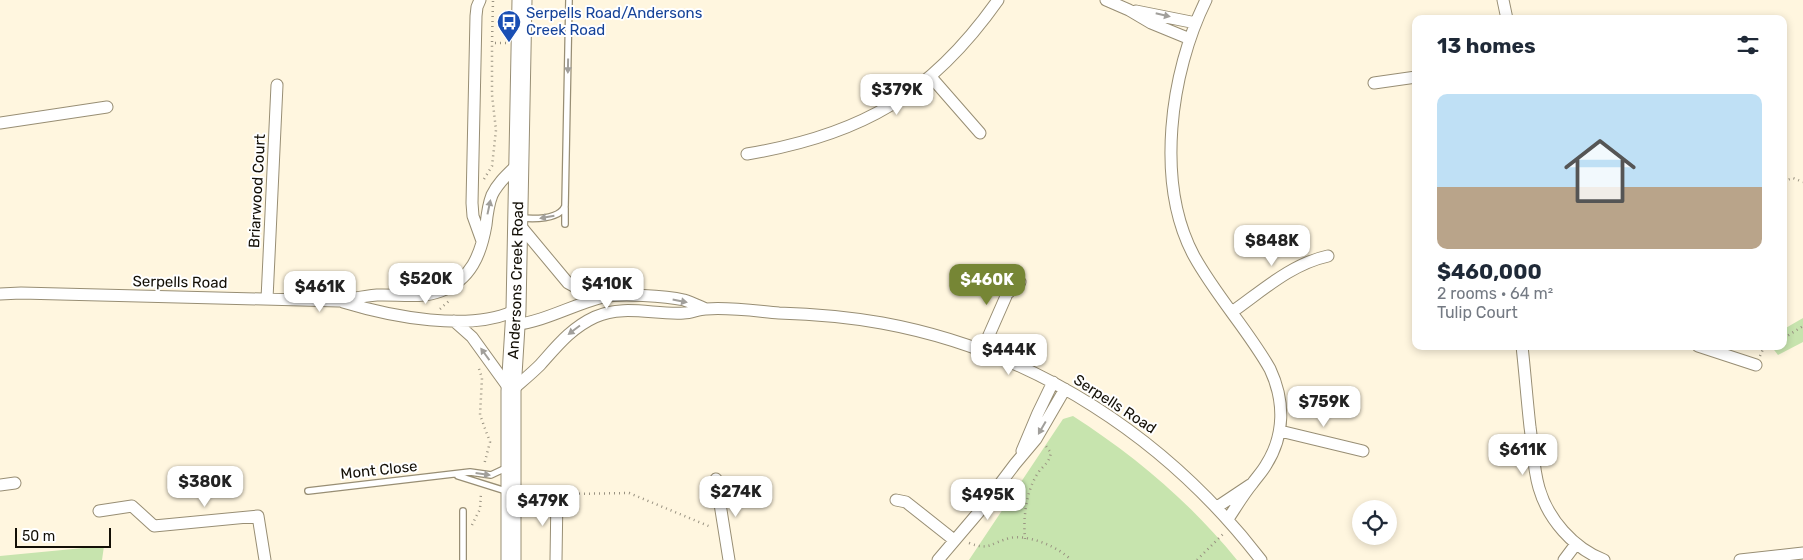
<!DOCTYPE html>
<meta charset="utf-8">
<style>
body{margin:0;font-family:Rubik,sans-serif;background:#f6f6f7;color:#1f2937;height:100vh;display:flex;flex-direction:column;font-size:19px;white-space:nowrap}
*{box-sizing:border-box;margin:0}
p{font-size:16px;color:#747a83}
.icon{flex:none;width:28px;height:28px;fill:none;stroke:currentColor;stroke-width:2;stroke-linecap:round;stroke-linejoin:round}
.map{position:relative;flex:1;overflow:hidden}
.sheet{position:absolute;left:1412px;top:15px;width:375px;height:335px;display:flex;flex-direction:column;background:#fff;border-radius:10px;box-shadow:0 2px 8px #0003}
.sheet>*{flex:none}
.tools{position:absolute;left:1352px;top:500px;display:grid;gap:10px}
.tools a{display:grid;place-items:center;width:45px;height:45px;border-radius:50%;background:#fff;box-shadow:0 2px 8px #0003;font-size:25px}
.scale{position:absolute;left:15px;bottom:12px;width:96px;box-sizing:border-box;padding-left:5px;border:2px solid #130f06;border-top:0;font-size:14px;line-height:18px;white-space:nowrap;color:#130f06;-webkit-text-stroke:4px #fff;paint-order:stroke}
.price{position:absolute;translate:-50% -42px;padding:0 11px;border-radius:10px;background:#fff;color:#222;font-size:16px;line-height:32px;filter:drop-shadow(0 1px 2px #0008)}
.price::after{content:'';position:absolute;left:50%;top:30px;width:15px;height:11px;margin-left:-8px;background:inherit;clip-path:polygon(0 0,100% 0,50% 100%)}
.price.active{background:#768635;color:#fff}
ul{padding:0;list-style:none}
li{display:grid;align-content:center;gap:10px;height:265px;padding:0 25px}
li+li{border-top:1px solid #e0e1e3}
li span{display:grid;place-items:center;height:155px;border-radius:10px;color:#555}
li>.icon{margin-inline-start:auto}
span .icon{width:90px;height:90px;fill:#fffc;stroke-width:1}
li b{font-size:21px}
h2{display:flex;justify-content:space-between;align-items:center;height:60px;padding:0 25px;font-size:21px}
.map>svg:first-child{display:block}
</style>
<div class="map">
<svg width="1803" height="560" viewBox="0 0 1803 560">
<rect width="100%" height="100%" fill="#fff6df"/>
<path fill="#c7e4ae" d="M1803,318V342L1778,355L1771,346H1784V329Z
M1073,416C1135,456 1190,502 1237,560H969L1063,419Z
M104,546L102,560H0V556Z"/>
<g fill="none" stroke-linecap="round" stroke-linejoin="round">
<g stroke="#988e74" stroke-width="8">
<path id="lane" d="M521,218C534,219 559,220 565,206L569,0
M565,224V208
M458,476L509,492
M308,491L470,472L491,475L508,467
M463,511V560"/>
</g>
<g stroke="#988e74" stroke-width="13">
<path id="street" d="M480,0L477,7L476,16L472,203L473,216L482,241
M1106,0L1129,10L1151,23L1190,39
M1206,0C1170,73 1155,183 1194,256C1216,296 1248,330 1270,369C1285,401 1285,435 1266,465C1262,472 1257,477 1252,484C1243,495 1236,507 1228,519
M1503,0L1507,19
M1136,11L1196,23
M931,77L980,133
M1374,83L1416,77
M0,123L107,107
M747,154C861,135 931,95 998,0
M518,223L568,283L581,290L607,294
M0,294L21,293L339,301C351,299 364,296 377,295C398,294 420,299 441,291C471,280 481,254 486,225C487,215 488,205 492,195C498,182 509,173 519,163
M267,299L277,85
M343,302C389,316 471,333 516,310
M1232,312C1262,291 1291,264 1328,256
M454,321L472,337L511,391C521,382 531,374 540,365C557,346 571,328 595,317C624,304 654,315 684,313C692,313 698,309 706,309C729,307 756,311 779,313C813,314 848,317 882,323C1035,351 1167,438 1261,560
M514,325C546,321 572,305 603,297C620,293 666,296 684,300C691,302 699,306 706,309
M1522,346C1525,373 1527,400 1530,427C1533,447 1533,468 1539,488C1548,519 1573,548 1604,560
M1698,346L1756,365
M982,351L1007,294L1020,282
M1280,431L1363,451
M1022,451L1038,413L1053,382
M716,479L729,560
M0,485L15,483
M896,500L906,502L954,540
M1217,507L1250,485
M99,511L132,506L154,526L258,516L265,560
M556,560L557,495
M938,560L978,513L1015,464L1036,439L1065,389
M1564,560L1576,544
M1740,560L1803,553"/>
</g>
<g stroke="#988e74" stroke-width="21">
<g id="primary">
<path id="s1" d="M511,560V391L516,310L522,0"/>
</g>
</g>
<path stroke="#999281" stroke-width="2.5" stroke-dasharray="1 4" stroke-linecap="butt" d="M493,1L492,43H507
M484,179L492,166L496,130L492,95V43
M1784,181L1793,178L1803,182
M440,309L450,300
M1784,338L1803,326
M1760,356L1763,349L1769,346
M479,369L482,378L480,415L490,442L484,465
M569,494L629,493L711,527
M472,525L480,509L481,493
M1025,539C1023,518 1026,491 1038,473C1044,464 1048,465 1051,453L1046,446
M969,543C990,551 990,543 1010,538C1028,534 1059,547 1071,560
M1197,560L1224,533"/>
<use href="#lane" stroke="#fff" stroke-width="5.5"/>
<use href="#street" stroke="#fff" stroke-width="11"/>
<use href="#primary" stroke="#fff" stroke-width="19"/>
</g>
<defs><path id="oneway-solid" d="M-6-.8H1V-3.2L6.5 0L1 3.2V.8H-6Z" transform="scale(1.25)"/></defs>
<g fill="#a19f9b">
<use href="#oneway-solid" transform="translate(1163 15) rotate(13)"/>
<use href="#oneway-solid" transform="translate(568 66) rotate(91)"/>
<use href="#oneway-solid" transform="translate(489 207) rotate(-78)"/>
<use href="#oneway-solid" transform="translate(547 217) rotate(170)"/>
<use href="#oneway-solid" transform="translate(680 301) rotate(11)"/>
<use href="#oneway-solid" transform="translate(574 330) rotate(143)"/>
<use href="#oneway-solid" transform="translate(485 354) rotate(-126)"/>
<use href="#oneway-solid" transform="translate(1042 428) rotate(120)"/>
<use href="#oneway-solid" transform="translate(483 474) rotate(8)"/>
</g>
<defs>
<g id="bus-pin" transform="scale(1.25)"><path d="M0 17L-7.5 6A9.5 9.5 0 1 1 7.5 6Z" fill="#1a4fb4" stroke="#fff"/><path d="M-5-6H5V4H4V6H2V4H-2V6H-4V4H-5ZM-3.5-4V0h7V-4ZM-3.5 1.2v1.5H-2V1.2ZM2 1.2v1.5H3.5V1.2Z" fill="#fff"/></g>
</defs>
<g fill-rule="evenodd">
<use href="#bus-pin" x="509" y="22"/>
</g>
<g text-anchor="middle" stroke-width="4" stroke-linejoin="round" paint-order="stroke">
<g font-size="15" fill="#164399" stroke="#fff" text-anchor="start">
<text x="526" y="18">Serpells Road/Andersons<tspan x="526" dy="17">Creek Road</tspan></text>
</g>
<g font-size="15" fill="#130f06" stroke="#fff">
<text transform="translate(257 191) rotate(-87)" y="5">Briarwood Court</text>
<text dy="5" stroke="none"><textPath href="#s1" startOffset="280">Andersons Creek Road</textPath></text>
<text transform="translate(180 282) rotate(1)" y="5">Serpells Road</text>
<text transform="translate(1115 404) rotate(33)" y="5">Serpells Road</text>
<text transform="translate(379 470) rotate(-6)" y="5">Mont Close</text>
</g>
</g>
</svg>
<div class="tools">
<a><svg class="icon" aria-label="locate" viewBox="0 0 24 24"><circle cx="12" cy="12" r="6"/><path d="M12 2v4M12 18v4M2 12h4M18 12h4"/></svg></a>
</div>
<div class="scale">50 m</div>
<b class="price" style="left:897px;top:116px">$379K</b>
<b class="price" style="left:1272px;top:267px">$848K</b>
<b class="price" style="left:426px;top:305px">$520K</b>
<b class="price active" style="left:987px;top:306px">$460K</b>
<b class="price" style="left:607px;top:310px">$410K</b>
<b class="price" style="left:320px;top:313px">$461K</b>
<b class="price" style="left:1009px;top:376px">$444K</b>
<b class="price" style="left:1324px;top:428px">$759K</b>
<b class="price" style="left:1523px;top:476px">$611K</b>
<b class="price" style="left:205px;top:508px">$380K</b>
<b class="price" style="left:736px;top:518px">$274K</b>
<b class="price" style="left:988px;top:521px">$495K</b>
<b class="price" style="left:543px;top:527px">$479K</b>
<section class="sheet">
<h2>13 homes<svg class="icon" aria-label="filters" viewBox="0 0 24 24"><path d="M4 7h16M4 17h16"/><circle cx="9" cy="7" r="2"/><circle cx="15" cy="17" r="2"/></svg></h2>
<ul>
<li><span style="background:linear-gradient(#bfe0f5 60%,#b9a48a 0)"><svg class="icon" aria-label="home" viewBox="0 0 24 24"><path d="M3 11l9-7 9 7M6 9v11h12V9"/></svg></span><div><b>$460,000</b><p>2 rooms · 64 m²</p><p>Tulip Court</p></div></li>
</ul>
</section>
</div>
